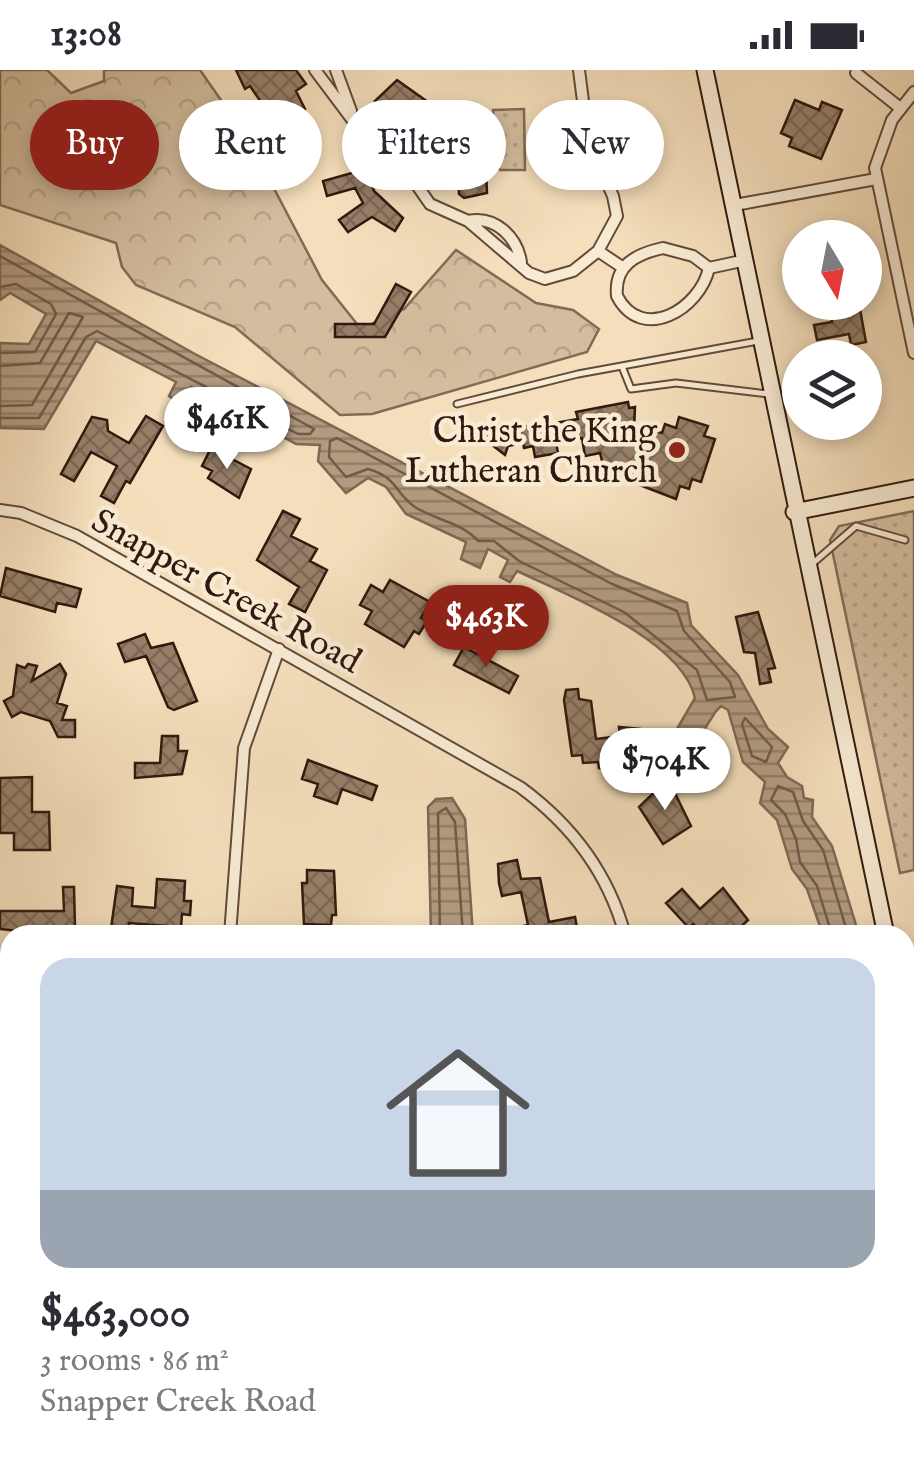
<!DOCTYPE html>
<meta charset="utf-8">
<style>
body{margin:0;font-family:"IM FELL English",serif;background:#f2f2f3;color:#2b2b33;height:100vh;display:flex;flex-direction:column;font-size:38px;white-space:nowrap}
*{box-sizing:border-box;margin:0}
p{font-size:32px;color:#7c7c81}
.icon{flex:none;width:55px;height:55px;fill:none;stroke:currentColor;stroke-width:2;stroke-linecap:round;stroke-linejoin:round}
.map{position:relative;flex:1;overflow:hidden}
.drawer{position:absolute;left:0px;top:855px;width:915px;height:550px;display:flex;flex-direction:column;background:#fff;border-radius:30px 30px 0 0;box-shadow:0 5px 15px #0003}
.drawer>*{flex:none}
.guide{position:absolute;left:30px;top:30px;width:855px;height:90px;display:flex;gap:20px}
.needle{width:65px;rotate:170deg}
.tools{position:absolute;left:782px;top:150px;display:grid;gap:20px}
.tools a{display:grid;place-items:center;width:100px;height:100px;border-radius:50%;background:#fff;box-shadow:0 5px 15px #0003;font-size:50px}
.price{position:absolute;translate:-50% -85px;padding:0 22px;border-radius:35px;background:#fff;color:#222;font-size:32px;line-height:65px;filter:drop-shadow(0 2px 5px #0008)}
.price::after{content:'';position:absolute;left:50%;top:60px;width:30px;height:22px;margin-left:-15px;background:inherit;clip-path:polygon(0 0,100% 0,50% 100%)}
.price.selected{background:#8f2418;color:#fff}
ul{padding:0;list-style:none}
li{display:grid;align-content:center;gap:20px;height:530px;padding:0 40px}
li span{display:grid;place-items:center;height:310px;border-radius:30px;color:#555}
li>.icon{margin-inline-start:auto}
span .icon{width:180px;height:180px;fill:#fffc;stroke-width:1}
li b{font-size:42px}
.pill{padding:0 35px;border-radius:45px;background:#fff;box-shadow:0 5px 15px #0003;font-size:35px;line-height:90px}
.pill.selected{background:#8f2418;color:#fff}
.status{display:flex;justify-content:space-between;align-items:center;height:70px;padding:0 50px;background:#fff;direction:ltr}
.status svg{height:28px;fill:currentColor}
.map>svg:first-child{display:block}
</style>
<div class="status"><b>13:08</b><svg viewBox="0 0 49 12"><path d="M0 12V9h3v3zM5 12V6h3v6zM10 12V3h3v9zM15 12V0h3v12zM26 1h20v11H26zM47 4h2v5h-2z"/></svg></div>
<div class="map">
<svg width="914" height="1405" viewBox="0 0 914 1405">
<defs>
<pattern id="forest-crowns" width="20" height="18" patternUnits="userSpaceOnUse" patternTransform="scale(2.5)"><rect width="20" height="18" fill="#d3bd9e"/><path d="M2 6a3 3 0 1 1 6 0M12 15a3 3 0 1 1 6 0" fill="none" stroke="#b6a287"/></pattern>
<pattern id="park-dots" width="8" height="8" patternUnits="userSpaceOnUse" patternTransform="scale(2.5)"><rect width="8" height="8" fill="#d3bd9e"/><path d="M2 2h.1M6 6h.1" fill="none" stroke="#b6a287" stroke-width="1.8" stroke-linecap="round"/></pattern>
<pattern id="water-rules" width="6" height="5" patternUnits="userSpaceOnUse" patternTransform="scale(2.5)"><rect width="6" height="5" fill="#b29b80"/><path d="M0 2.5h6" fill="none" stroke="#917e67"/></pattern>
<pattern id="building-cross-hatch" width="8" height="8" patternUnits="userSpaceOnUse" patternTransform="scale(2.5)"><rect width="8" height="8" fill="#967f68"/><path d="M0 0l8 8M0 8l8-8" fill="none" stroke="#7b6754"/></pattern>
</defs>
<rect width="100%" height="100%" fill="#f4debb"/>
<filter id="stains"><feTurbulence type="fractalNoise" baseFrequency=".002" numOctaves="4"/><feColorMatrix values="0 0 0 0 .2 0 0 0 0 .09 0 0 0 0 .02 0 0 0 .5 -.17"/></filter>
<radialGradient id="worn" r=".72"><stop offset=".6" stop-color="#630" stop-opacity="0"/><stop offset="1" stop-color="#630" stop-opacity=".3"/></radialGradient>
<path fill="url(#forest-crowns)" stroke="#826b56" stroke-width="2.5" d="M0,0H47L71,23L104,11V0H200L248,69L322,210L361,259L404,239L456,180L536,233L573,240L599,259L587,282L372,344L340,345L235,257L136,215L122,197L116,173L0,135Z"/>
<path fill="url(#park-dots)" stroke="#826b56" stroke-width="2.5" d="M524,39L525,100H500L494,93L493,40Z
M914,441V800L900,803L830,470L839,456Z"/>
<path fill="url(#water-rules)" stroke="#7e6752" stroke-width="2.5" d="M0,175L195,284L617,505L687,533L691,555L738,605L768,659L788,677L778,693L787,707L802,716L804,728L813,730L812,747L832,776L859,865H823L807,819L792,799L777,750L760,733L765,712L743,692L728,640L721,636L716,641L692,679L674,664L695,628C682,570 568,525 517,501L510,512L500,507L508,490L488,479L480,498L461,489L466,472L406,444L386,417L368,408L346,423L318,391L320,375L296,374L191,317L180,333L169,326L176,312L96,271L44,359L0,358V273L29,274L46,244L10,223L0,230Z
M452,728L465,749L473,865H431L428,737L436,729Z
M905,1073L914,1117V1295L905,1253Z
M445,1395H742L739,1405H444Z"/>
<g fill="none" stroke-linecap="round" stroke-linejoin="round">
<path stroke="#725a47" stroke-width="2.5" d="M0,186L314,359L310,364H298L97,261L86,267L39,348H0
M0,217L16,214L51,234L56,244L35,282L0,283
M0,296L40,293L69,243L83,247L32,335L0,336
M337,368L612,514L677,541L684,561L730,612L735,627L707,630L697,600L624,542L519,491L494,471H478C463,453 435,450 415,437C395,423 397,407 368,399L346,407L329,387L330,371Z
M745,648L772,677L766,692L752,686L742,654Z
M440,865L438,743L446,738L455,752L463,865
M832,865L817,816L800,792L796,769L785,744L771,730L778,716L793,722L803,751L823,780L848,865"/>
</g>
<path fill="url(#building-cross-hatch)" stroke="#31190e" stroke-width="2.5" d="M236,0H296L306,14L296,21L305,39L278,57L250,16L245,19Z
M397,10L432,35L429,38L436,46L430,51L437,58L422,73L407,60L395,71L373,48L383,38L375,31Z
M795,30L819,40L822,32L842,40L821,89L789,76L792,68L781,63Z
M486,97L487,123L464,128L459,124L458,98Z
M366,99L374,121L403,148L395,161L372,147L348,162L339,150L363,133L355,118L327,126L323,111Z
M396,214L411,222L385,267H335V254H374Z
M828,232L859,234L866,272L851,275L849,264L817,270L814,255L832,252Z
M628,332L629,338L635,337L634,360L653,367L655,361L662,363L665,354L676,358L679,347L708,356L704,366L715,369L701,412L692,409L689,419L680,416L676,429L637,414L639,408L606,406L600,383L585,386L582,368L556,372L558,383L535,387L533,376L524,378L523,373L508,376L505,385L483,368L489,352L532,357L578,349L576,342Z
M146,346L163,356L130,413L126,411L114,433L101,426L117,396L91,382L74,411L61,404L92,347L107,350L108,361L129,373Z
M211,378L251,399L239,428L208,408L212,401L202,396Z
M283,441L300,449L291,466L317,479L310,491L327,500L305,542L289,534L299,517L257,490Z
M6,498L81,519L76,537L57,533L55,542L0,526Z
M390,510L430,532L421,548L427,551L419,564L414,561L404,577L365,554L372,541L360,535L371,515L383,522Z
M758,542L775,598L768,599L771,612L760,614L755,583L744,582L736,547Z
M145,564L151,578L173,573L197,631L174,640L168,637L146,586L125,592L118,574Z
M464,577L518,606L509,623L454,595Z
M28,594L37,596L32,611L60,594L66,604L57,633L67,636L62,650H75V667H58L50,651L21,642L12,647L4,631L13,626L17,595L25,598Z
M578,619L579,629L591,631L596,669L620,666L619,657L640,659L642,673L622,684L615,696L599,698L598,692L583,693L582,685L572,686L564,630L566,620Z
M162,666H178V681H187L182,704L135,708V693H160Z
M308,690L377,716L372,730L342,719L337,734L314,726L318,714L302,709Z
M32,707V742H49L50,780H14V763H0V708Z
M668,709L691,756L663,774L639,737Z
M517,790L521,809L540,808L549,852L575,847L578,863L501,865L500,861L528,855L521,822L502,826L499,813L498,794Z
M307,800L334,801L336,845H332L331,855L304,854L302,813H307Z
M157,809L185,811L184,831H191L190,845L182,844L181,857L129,853L128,865H110L117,816L133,818L132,836L155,838Z
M63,817H74L75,857H57V865L0,859V841H64Z
M723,818L748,850L732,865H703L693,854L689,858L666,833L682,819L700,839Z"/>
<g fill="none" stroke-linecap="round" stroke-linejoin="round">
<g stroke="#624a39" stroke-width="9">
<path id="service" d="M623,299L631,319L676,313L769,324
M457,334L578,304L758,271
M812,494L856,456L905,470
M905,890L914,888"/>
</g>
<g stroke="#624a39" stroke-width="14">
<path id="minor" d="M315,0L366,68L405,98L430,134L468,151L529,203L545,209L573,201L598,181L617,146L613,126L588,70L579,0
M336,0L351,41
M856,3L899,37
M914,22L892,50L875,98L914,283
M735,135L876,109
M468,151C495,145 517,167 521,192
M663,178L693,186L709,198C700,239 642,274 617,226C614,195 636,184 663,178Z
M598,181L622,197
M709,198L746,190
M0,440L21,443L77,466L520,717C572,755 608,802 625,865
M230,865L244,678L279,579
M245,1395V1405
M889,1395L891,1405"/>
</g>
<g stroke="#31190e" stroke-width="19">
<path id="secondary" d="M705,0L886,865
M794,442L914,418
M905,956L914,1000"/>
</g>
<use href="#service" stroke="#f8ead3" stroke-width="5"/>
<use href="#minor" stroke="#f8ead3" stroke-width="10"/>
<use href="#secondary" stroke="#f8ead3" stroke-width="15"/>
</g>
<circle fill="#8f2418" stroke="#f8ead3" stroke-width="4" cx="677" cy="380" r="10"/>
<g text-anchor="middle" stroke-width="9" stroke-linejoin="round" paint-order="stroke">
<g font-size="35" fill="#31190e" stroke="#f8ead3" text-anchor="end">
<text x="657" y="372">Christ the King<tspan x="657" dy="40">Lutheran Church</tspan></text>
</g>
<g font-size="35" fill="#31190e" stroke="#f8ead3">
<text transform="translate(227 520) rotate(29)" y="12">Snapper Creek Road</text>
</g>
</g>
<rect width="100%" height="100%" filter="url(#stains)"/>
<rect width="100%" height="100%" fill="url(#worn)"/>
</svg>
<div class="tools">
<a><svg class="needle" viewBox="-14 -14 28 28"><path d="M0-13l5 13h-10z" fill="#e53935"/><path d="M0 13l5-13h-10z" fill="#7c7c81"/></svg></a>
<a><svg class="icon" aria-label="layers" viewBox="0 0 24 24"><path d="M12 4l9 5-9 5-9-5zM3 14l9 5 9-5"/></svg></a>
</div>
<b class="price" style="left:227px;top:402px">$461K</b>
<b class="price selected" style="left:486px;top:600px">$463K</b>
<b class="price" style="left:665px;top:743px">$704K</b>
<div class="guide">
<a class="pill selected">Buy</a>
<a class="pill">Rent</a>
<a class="pill">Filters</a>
<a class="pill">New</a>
</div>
<section class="drawer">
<ul>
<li><span style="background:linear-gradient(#c9d6e8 75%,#9aa5b1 0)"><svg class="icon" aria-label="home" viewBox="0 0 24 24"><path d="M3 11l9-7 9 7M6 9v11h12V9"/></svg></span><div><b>$463,000</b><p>3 rooms · 86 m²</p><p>Snapper Creek Road</p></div></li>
</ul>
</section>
</div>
